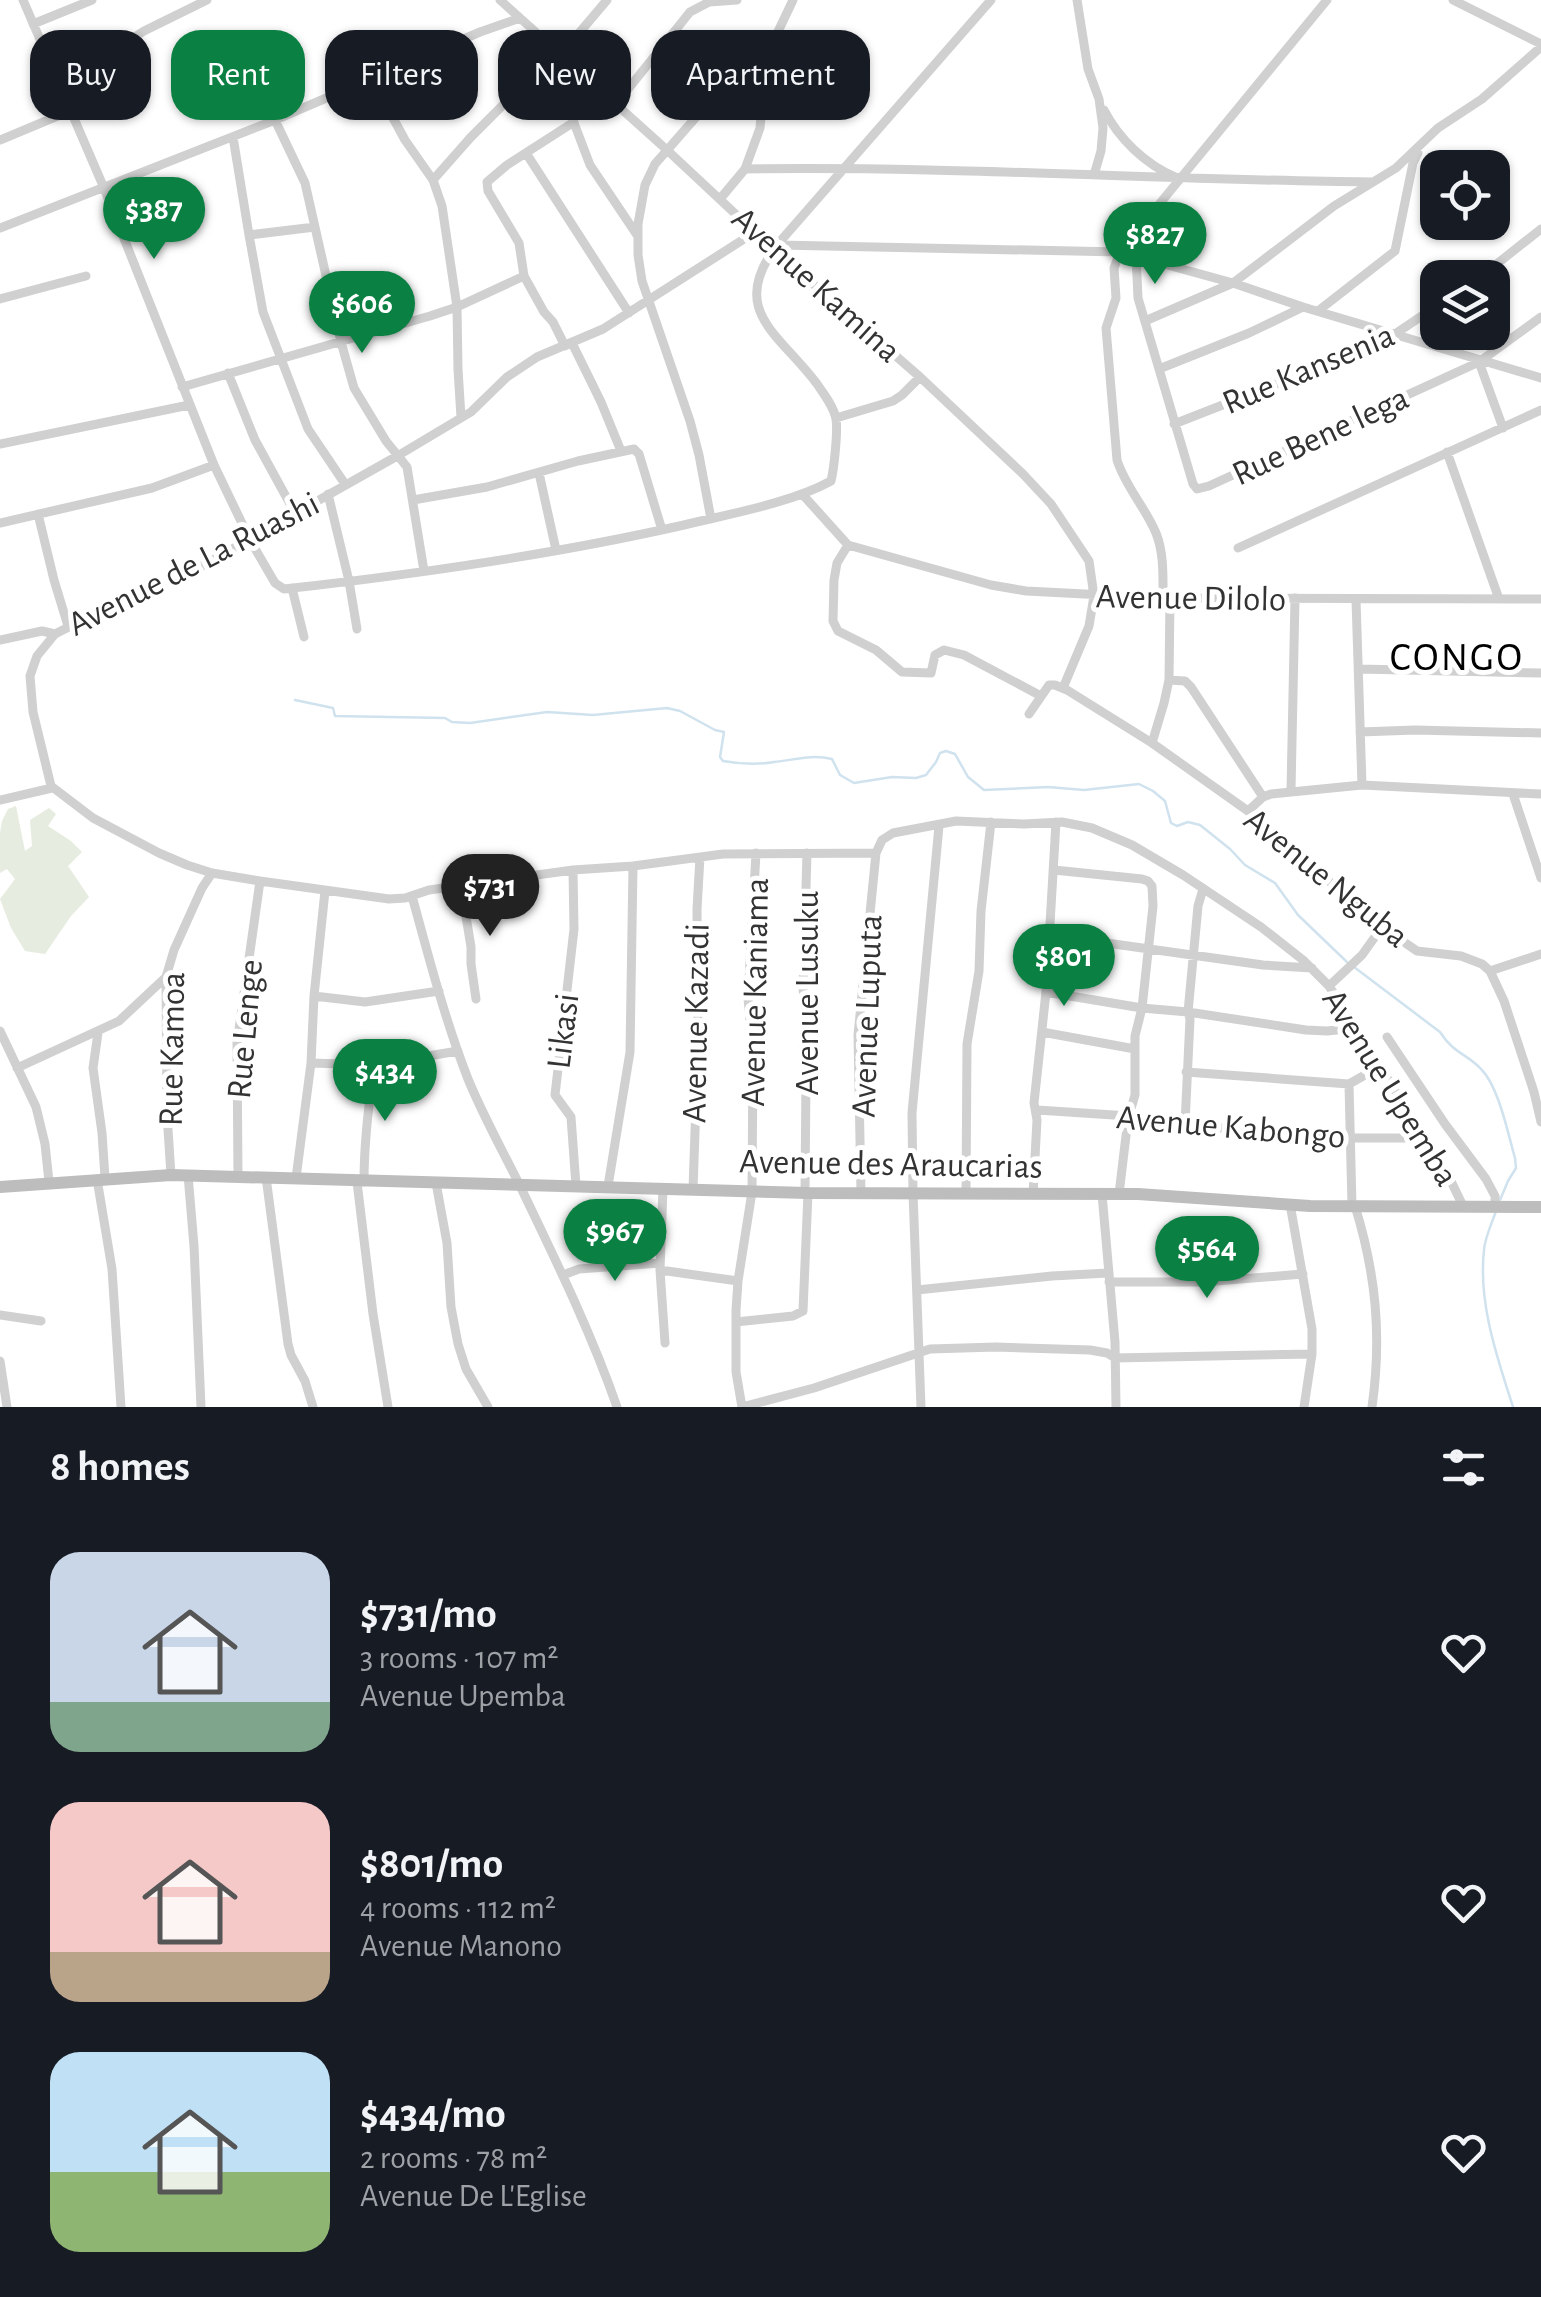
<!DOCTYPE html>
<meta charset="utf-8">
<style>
body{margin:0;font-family:"Alegreya Sans",sans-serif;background:#20242c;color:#f1f3f6;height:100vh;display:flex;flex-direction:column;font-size:38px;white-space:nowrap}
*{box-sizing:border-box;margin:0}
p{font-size:32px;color:#9ea1a6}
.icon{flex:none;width:55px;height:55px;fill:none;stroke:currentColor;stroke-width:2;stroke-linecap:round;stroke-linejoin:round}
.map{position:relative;height:1407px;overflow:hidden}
.panel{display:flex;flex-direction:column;background:#171b24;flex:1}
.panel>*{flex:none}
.top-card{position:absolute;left:30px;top:30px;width:1000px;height:90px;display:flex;gap:20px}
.controls{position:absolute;left:1420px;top:150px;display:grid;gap:20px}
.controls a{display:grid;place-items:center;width:90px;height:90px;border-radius:20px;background:#171b24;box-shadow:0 2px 8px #0004;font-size:50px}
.price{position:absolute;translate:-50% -85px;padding:0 22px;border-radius:35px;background:#0b8043;color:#fff;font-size:32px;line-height:65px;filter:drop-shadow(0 2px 5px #0008)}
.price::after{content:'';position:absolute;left:50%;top:60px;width:30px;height:22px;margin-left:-15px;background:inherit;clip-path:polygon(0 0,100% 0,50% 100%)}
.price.current{background:#222;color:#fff}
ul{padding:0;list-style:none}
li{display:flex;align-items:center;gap:30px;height:250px;padding:0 50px}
li span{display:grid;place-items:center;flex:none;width:280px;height:200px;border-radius:30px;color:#555}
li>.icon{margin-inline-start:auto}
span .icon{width:120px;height:120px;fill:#fffc;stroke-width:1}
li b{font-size:42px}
h2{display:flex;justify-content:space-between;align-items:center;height:120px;padding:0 50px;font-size:42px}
.pill{padding:0 35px;border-radius:30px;background:#171b24;box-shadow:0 2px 8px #0004;font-size:35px;line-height:90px}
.pill.current{background:#0b8043;color:#fff}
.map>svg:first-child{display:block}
</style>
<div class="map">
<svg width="1541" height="1407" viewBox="0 0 1541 1407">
<rect width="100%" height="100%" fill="#fff"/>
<path fill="#e6ecdf" d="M16,806L25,851L32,846L30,820L49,808L56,814L48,826L71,841L82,852L68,866L89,897L71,916L45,954L25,951L11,928L0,899L15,879L7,869L0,873V833L2,821L8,809Z"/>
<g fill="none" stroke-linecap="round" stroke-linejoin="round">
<path stroke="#cfe2ee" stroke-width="2.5" d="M295,700L333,708L335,716L445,718L452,722L470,723L547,712L593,715L667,708L680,711L715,730L724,732L720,757L723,761C740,764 757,765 774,762C795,760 811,754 832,759L840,775L854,783L892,777L916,778L926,775L936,762L940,753L946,751L955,754L968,777L984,790L1048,787L1084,790L1139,784L1153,791L1165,801L1171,823L1177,826L1188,822L1200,825L1230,849L1245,865L1275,883L1298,915L1347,962
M1354,967L1440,1032C1454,1054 1466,1053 1481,1069C1499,1087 1508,1134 1515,1158L1516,1168L1508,1181L1500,1200
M1496,1211C1492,1223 1485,1237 1484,1250C1478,1303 1497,1357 1513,1407"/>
<path stroke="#d0d0d0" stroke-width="9" d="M23,0L104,188L214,465L250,540L275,583L284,589C418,574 552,555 684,525C729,514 791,503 831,481C834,469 838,431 836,419C834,407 824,394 817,384C780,334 727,311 777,245L991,0
M500,0L667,150L774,250L920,377L1023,474L1051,504L1089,561L1094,596L1089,626L1063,688
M1077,0L1088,69L1099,99L1103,128L1101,151L1094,175
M1453,0L1541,44
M33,24L92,0
M552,65L590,165L637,235
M378,75L393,118L405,140L433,180L442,206L457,307L458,369L461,417
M59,85L144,31L207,0
M616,104L690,12L709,2L737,0
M1104,110C1119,139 1145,164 1175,177
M275,120L305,183L341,342L354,388L386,441L407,467L424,571
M233,137L249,235L315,227
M0,140L72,110
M526,153L629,313
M745,169L760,128L766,62L774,40L793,0
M433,180L471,137L505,103L552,65L607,0
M720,199L745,169C954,166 1162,180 1371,182
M0,228L275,120L480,32L520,18
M755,232L603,329L537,357L507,377L471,412L399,455L202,566L114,604L55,634L37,656L30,676L33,712L51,786L93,818L159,853L187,865L212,873L260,881L389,899L405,898L429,890L573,870L633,866L723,854L876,853
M249,235L263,312L308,429L345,484
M778,245L1120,252L1233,283L1303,307L1541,378
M1136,256L1138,298L1193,484L1197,489L1209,486L1479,362L1541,317
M1479,278L1541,229
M0,299L86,276
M1318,311L1395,251L1413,163L1418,153
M1145,321L1233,283L1334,206L1396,168L1438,128L1482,99L1541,47
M572,343L601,402L621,451
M565,346L553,322L544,312L524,276L519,243L488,191L487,182L507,165L574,122
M1479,362L1503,428
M1159,369L1249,333L1303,307
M228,373L255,440L295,513
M182,387L430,316L457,307L524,276
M836,418L893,401L902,395L920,377
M1174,424L1355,353L1395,334L1438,305
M0,444L189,405
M1447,452L1499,599
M539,473L556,550
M328,494L349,581L357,629
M803,495L848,545
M413,500L487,487L578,461L634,449L639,454L662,530
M38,514L54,580L68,626
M711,519L699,455L690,421L642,281L638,255V224L645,185L655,164L718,92L739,76L752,60L774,40
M0,523L152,488L214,465
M848,545L991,585L1026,591L1163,598L1541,599
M848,545L837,563L834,580L833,621L838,631L876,650L902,672L931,673L935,655L944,650L964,655L1041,696
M1238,548L1541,410
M292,588L304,637
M1163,598C1163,576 1164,553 1156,533C1145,507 1125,486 1117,460L1106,328L1116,298L1114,268L1120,252L1327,0
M1356,600L1362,785
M0,640L42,631L55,634
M1359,669L1541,673
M1169,680L1185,681L1191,687L1263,797
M1029,714L1049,685H1055L1067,690L1152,743L1248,811L1382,927L1417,951L1461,956L1482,964L1490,971L1504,1001L1534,1092L1541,1122
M1360,732L1415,730L1541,733
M1152,743L1164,703L1169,680L1170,598
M1291,790L1295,598
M1513,794L1541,878
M0,800L52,788
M1248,811L1263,797L1271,794L1362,785L1541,794
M756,853L748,998L753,1054L752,1192L738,1281L736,1310V1372L742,1407L814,1388L930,1349L996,1347L1090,1350L1107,1353L1115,1358L1312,1354
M573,870L574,929L555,1095L571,1117L576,1186
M1054,870L1142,879L1148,881L1152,886L1153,906L1142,1008L1135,1036V1095L1128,1119L1119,1194
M461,886L471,947V964L476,999
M412,896C429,958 445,1020 468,1079C484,1118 504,1153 522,1190C556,1261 591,1332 617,1407
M1050,935L1263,965L1312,968
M1490,971L1541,954
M1329,986L1362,955L1382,927
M1046,992L1142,1008L1188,1012L1306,1030L1327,1031L1356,1028
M314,996L365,1002L439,991
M0,1031L36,1107L45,1144L49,1182
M1042,1032L1135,1049
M98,1033L93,1068L102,1133L105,1178
M1387,1037L1445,1124L1486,1179L1495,1196V1206
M311,1063L374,1065L458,1051
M17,1068L119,1021L166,977
M1186,1072L1349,1084L1379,1067
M1349,1084L1352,1206
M1037,1110L1129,1116L1244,1131L1351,1138H1407L1424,1135
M1185,1124L1190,1019L1188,1012L1198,906L1203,889
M171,1175L167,1114L166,977L174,950L202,888L212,873
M188,1175L194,1246L201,1407
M238,1177L237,1043L260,881
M266,1177L288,1344L291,1355L305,1381L313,1407
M296,1178L311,1063L314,996L325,891
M97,1179L112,1269L121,1407
M357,1182L373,1314L388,1407
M364,1182C364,1142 369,1104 374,1065
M436,1183L447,1243L451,1307L458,1344L466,1369L488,1407
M608,1186L630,1052L633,866
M663,1188L660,1270L665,1343
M693,1189L698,1046L697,909L700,857
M805,1193L806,1075L803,1044L806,1016L803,989L807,853
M861,1194L858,1035L876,853L882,840L893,833L956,821L1024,824L1062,822L1092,828L1132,845L1183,875L1261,927L1303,960L1329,986L1447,1173L1463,1206
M966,1194L967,1044L979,971L981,911L991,822
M1102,1194L1115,1342L1116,1407
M1033,1195L1037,1120L1034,1103L1046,992L1056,822
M1290,1204L1312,1329V1354L1304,1407
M1355,1206C1376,1274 1382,1336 1372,1407
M660,1270L738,1281
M563,1275L579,1269L660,1263
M1109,1282H1203L1303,1274
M917,1290L1052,1276L1108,1273
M0,1315L41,1321
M736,1322L793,1316L803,1311L808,1193
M0,1361L7,1407
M921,1407L913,1193L912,1113L939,826"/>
<path stroke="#bdbdbd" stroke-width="12" d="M0,1187L171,1175L808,1193L1138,1194L1310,1206L1541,1207"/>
</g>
<g text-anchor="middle" stroke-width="10" stroke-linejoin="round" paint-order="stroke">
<g font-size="35" fill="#333" stroke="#fff">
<text transform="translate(817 284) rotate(42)" y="12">Avenue Kamina</text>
<text transform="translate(1308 368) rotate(-23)" y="12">Rue Kansenia</text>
<text transform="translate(1320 435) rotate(-25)" y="12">Rue Bene lega</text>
<text transform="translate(193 563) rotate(-27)" y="12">Avenue de La Ruashi</text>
<text transform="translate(1191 597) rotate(1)" y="12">Avenue Dilolo</text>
<text transform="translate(1327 877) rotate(39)" y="12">Avenue Nguba</text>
<text transform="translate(754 992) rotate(-89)" y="12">Avenue Kaniama</text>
<text transform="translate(806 993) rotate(-90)" y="12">Avenue Lusuku</text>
<text transform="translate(866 1016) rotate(-88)" y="12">Avenue Luputa</text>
<text transform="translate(695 1023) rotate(-89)" y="12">Avenue Kazadi</text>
<text transform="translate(244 1029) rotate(-85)" y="12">Rue Lenge</text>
<text transform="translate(562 1031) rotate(-83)" y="12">Likasi</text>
<text transform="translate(171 1049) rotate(-89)" y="12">Rue Kamoa</text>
<text transform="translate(1391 1087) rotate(58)" y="12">Avenue Upemba</text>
<text transform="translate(1231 1126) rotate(5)" y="12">Avenue Kabongo</text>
<text transform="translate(891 1163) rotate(1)" y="12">Avenue des Araucarias</text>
</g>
<g font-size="40" letter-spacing="2.5" fill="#000" stroke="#fff">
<text x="1457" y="670">CONGO</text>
</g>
</g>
</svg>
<div class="controls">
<a><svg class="icon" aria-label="locate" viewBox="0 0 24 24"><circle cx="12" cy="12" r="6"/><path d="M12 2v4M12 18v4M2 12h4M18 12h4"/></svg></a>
<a><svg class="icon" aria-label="layers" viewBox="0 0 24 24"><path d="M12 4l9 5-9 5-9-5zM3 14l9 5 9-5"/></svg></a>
</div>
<b class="price" style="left:154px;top:262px">$387</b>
<b class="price" style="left:1155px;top:287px">$827</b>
<b class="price" style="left:362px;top:356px">$606</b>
<b class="price current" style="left:490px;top:939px">$731</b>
<b class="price" style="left:1064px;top:1009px">$801</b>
<b class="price" style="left:385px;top:1124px">$434</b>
<b class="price" style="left:615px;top:1284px">$967</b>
<b class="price" style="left:1207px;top:1301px">$564</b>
<div class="top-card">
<a class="pill">Buy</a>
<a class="pill current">Rent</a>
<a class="pill">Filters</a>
<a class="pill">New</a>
<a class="pill">Apartment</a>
</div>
</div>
<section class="panel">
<h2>8 homes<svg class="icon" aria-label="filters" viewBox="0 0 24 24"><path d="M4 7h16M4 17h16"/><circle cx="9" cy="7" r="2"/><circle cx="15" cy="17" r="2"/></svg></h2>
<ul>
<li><span style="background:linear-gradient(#c9d6e8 75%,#7fa58c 0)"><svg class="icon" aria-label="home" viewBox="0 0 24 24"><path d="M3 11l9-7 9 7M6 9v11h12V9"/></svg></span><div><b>$731/mo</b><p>3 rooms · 107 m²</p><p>Avenue Upemba</p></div><svg class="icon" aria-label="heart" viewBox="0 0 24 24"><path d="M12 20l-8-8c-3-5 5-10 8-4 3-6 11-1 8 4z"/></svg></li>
<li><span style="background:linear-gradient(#f6c9c9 75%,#b9a48a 0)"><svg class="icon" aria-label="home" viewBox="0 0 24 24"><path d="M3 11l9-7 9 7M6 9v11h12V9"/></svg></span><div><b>$801/mo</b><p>4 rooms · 112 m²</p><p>Avenue Manono</p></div><svg class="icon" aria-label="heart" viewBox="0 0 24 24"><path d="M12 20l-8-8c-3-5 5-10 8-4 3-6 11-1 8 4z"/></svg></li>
<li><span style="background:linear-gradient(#bfe0f5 60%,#8fb573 0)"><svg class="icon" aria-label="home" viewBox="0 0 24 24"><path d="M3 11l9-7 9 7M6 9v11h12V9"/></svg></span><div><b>$434/mo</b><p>2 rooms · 78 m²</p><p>Avenue De L'Eglise</p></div><svg class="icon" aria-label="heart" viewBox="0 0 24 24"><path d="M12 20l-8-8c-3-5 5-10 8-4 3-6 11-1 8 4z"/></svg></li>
</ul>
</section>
